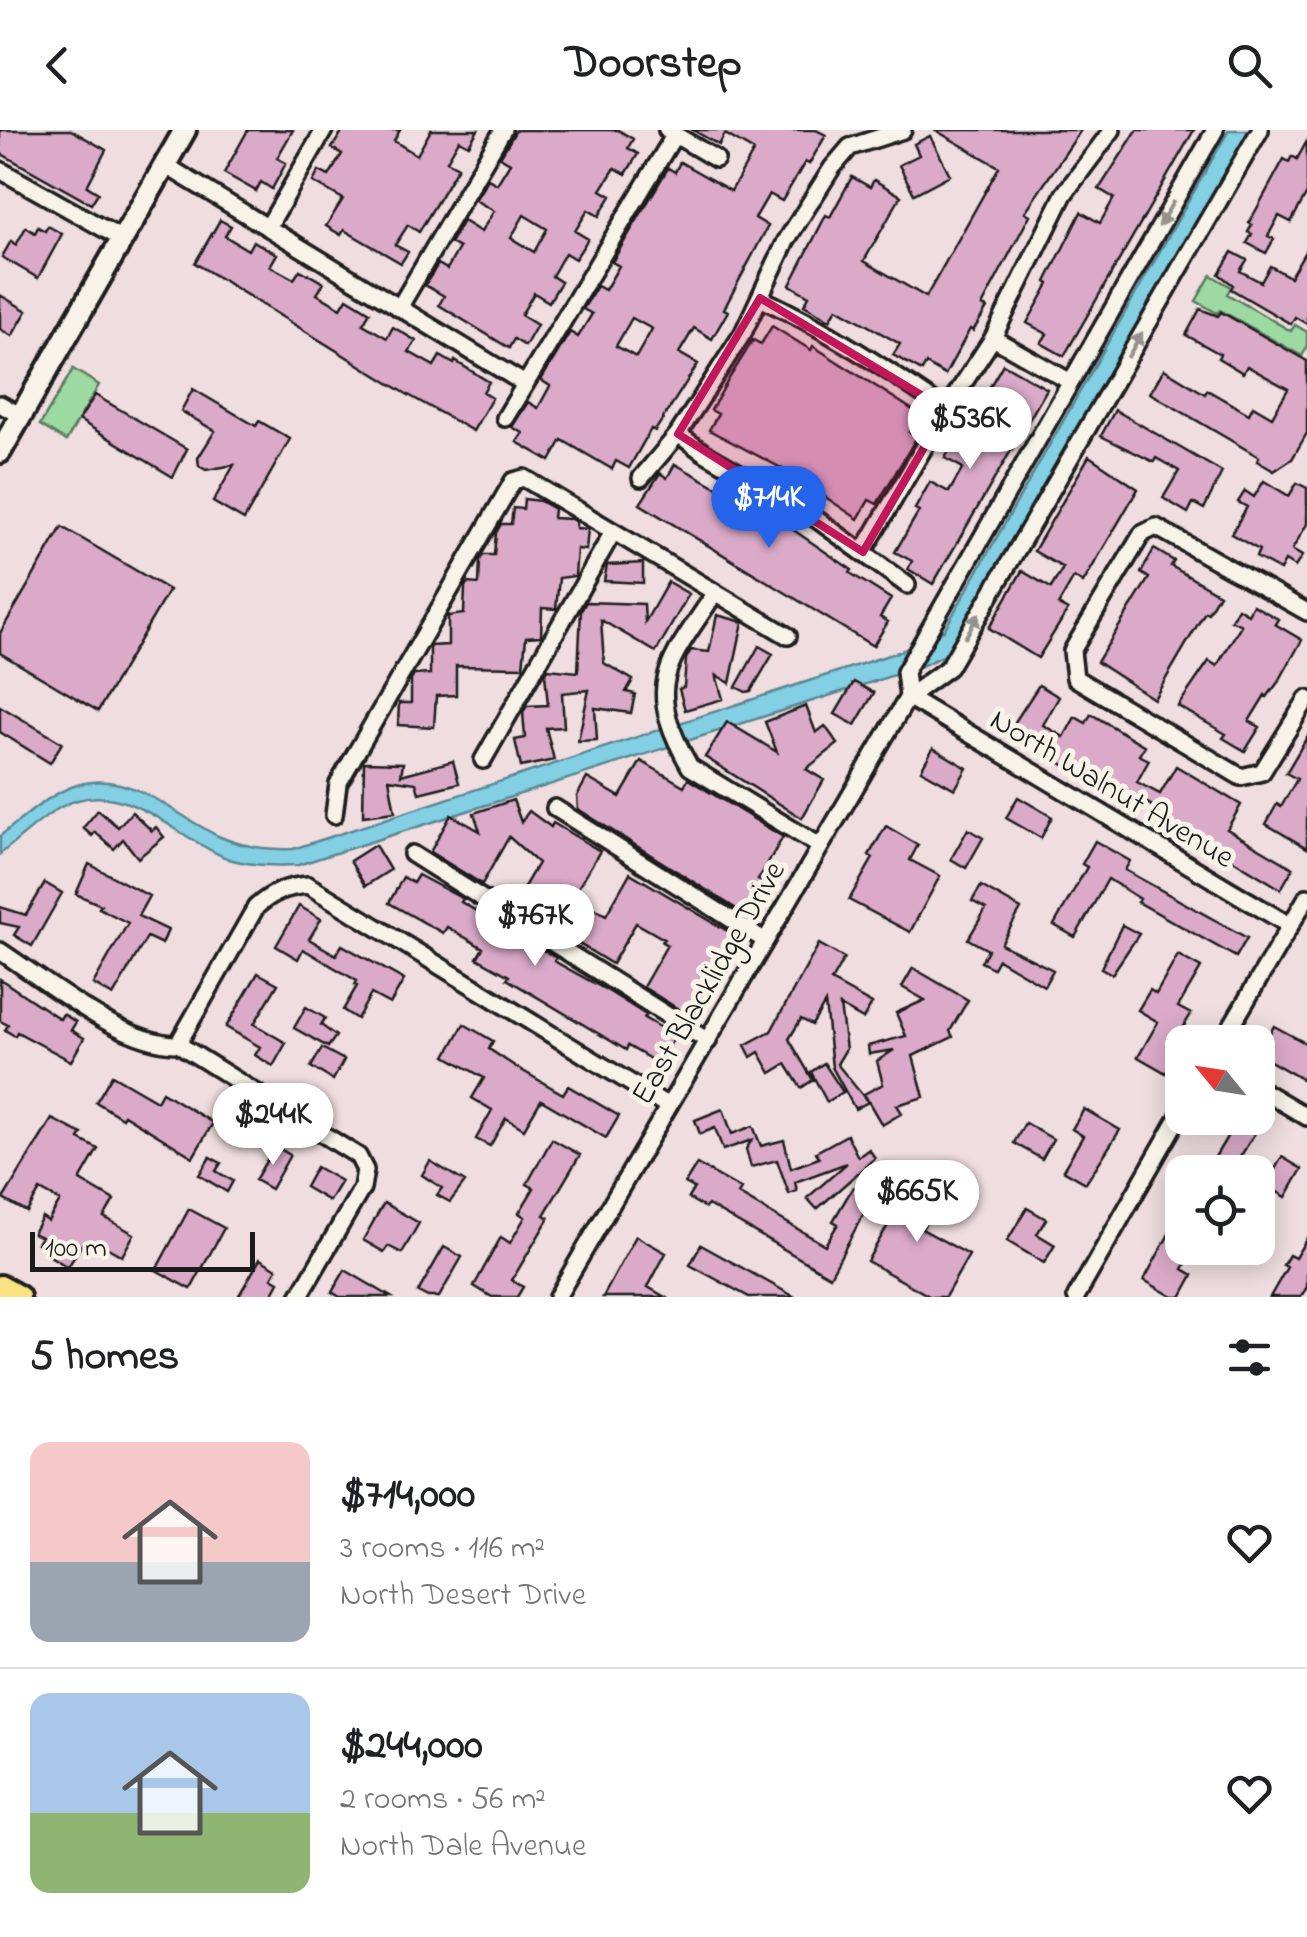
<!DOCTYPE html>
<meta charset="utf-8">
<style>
body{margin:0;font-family:"Indie Flower",sans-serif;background:#f2f2f2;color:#202124;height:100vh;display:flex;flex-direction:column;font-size:38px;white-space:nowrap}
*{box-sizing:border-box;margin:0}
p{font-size:32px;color:#757577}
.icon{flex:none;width:55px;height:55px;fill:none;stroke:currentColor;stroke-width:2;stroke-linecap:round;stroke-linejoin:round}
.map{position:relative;height:1167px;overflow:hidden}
.panel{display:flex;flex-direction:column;background:#fff;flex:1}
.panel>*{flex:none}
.needle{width:65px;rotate:300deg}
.buttons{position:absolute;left:1165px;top:895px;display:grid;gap:20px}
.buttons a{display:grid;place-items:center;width:110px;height:110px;border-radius:20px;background:#fff;box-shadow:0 5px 25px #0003;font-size:50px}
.scale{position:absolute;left:30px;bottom:25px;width:225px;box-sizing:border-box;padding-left:10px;border:5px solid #1c1c1c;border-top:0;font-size:28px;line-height:35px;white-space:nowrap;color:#1c1c1c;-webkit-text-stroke:8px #f7f3e8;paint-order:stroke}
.price{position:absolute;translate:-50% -85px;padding:0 22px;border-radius:35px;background:#fff;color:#222;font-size:32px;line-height:65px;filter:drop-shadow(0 2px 5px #0008)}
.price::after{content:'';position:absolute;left:50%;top:60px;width:30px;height:22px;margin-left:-15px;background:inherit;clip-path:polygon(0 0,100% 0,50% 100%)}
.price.current{background:#2563eb;color:#fff}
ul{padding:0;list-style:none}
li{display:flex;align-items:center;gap:30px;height:250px;padding:0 30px}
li+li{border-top:2px solid #e0e0e0}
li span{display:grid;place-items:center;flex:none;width:280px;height:200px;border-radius:20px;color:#555}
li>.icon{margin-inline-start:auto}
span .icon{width:120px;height:120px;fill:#fffc;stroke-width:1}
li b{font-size:42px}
h2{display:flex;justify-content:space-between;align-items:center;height:120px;padding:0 30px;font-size:42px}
header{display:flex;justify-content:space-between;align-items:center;height:130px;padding:0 30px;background:#fff;font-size:45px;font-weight:700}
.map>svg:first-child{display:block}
</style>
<header><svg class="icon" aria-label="back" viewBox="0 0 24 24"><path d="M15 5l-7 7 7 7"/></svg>Doorstep<svg class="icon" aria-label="search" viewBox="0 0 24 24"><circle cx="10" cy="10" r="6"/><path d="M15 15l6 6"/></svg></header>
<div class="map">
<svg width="1307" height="1167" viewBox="0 0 1307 1167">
<rect width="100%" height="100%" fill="#efdddf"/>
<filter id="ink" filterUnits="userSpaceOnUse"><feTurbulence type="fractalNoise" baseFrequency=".01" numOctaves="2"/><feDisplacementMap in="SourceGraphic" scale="20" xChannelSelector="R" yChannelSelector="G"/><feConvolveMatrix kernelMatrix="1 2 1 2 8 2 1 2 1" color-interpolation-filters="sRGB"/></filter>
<g filter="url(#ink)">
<path fill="#9ddaa2" stroke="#5c7b5f" stroke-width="2.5" d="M1211,145L1231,157L1227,164L1291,201L1295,195L1307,202V217L1302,226L1220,180L1217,183L1196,171Z
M73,239L99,255L66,311L40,295Z"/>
<path fill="#83cfe3" stroke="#5a8793" stroke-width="2.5" d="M1229,0H1251L945,525L919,537L298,735C276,736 251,736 229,729C176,709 122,642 61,677C40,689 20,709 0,724V706C24,688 48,664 77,655C129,638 174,685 218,706C242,717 266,720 293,719L901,521L944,500Z"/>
<path fill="#dbaac9" stroke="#1c1c1c" stroke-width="2.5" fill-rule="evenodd" d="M0,0H71L106,20L87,56L98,63L91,74L0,23Z
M248,0H293L277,28L286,33L272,59L261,52L256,61L224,43Z
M343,0H400L394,11L417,25L431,0H478L469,15L459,10L447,31L458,37L419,102L408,95L395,115L408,122L401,133L344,100L341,105L326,96L343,69L313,52L319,41L329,46L342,24L332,18Z
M516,0H618L633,9L628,18L638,24L626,44L615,38L601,60L611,66L599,86L588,80L575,101L588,109L575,129L565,123L552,146L561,152L549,172L534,163L521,185L537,195L525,216L514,209L509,218L439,175L444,166L425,155L438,134L447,139L459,118L450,113L463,91L481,102L494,81L475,70L488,49L497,54L510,33L500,27ZM524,85L547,99L534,122L511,108Z
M693,0H816L826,5L809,34L805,32L782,71L769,64L755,88L768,96L724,179L728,181L712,209L694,198L679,223L698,234L655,301L651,299L629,338L616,331L612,339L562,310L550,331L517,312L523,303L512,297L528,272L538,278L550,256L541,250L570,202L578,207L592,184L583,179L597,156L605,160L619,136L612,132L668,38L675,42L680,32L731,61L754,21L725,4L719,15ZM632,188L652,199L636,227L616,216Z
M935,0H1081L1025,82L1030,85L982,176L987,178L973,201L970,199L945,245L926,234L922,241L893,225L900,214L837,178L830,190L804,175L809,166L790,155L826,85L830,87L852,47L870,57L874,50L901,66L864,131L926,167L999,37Z
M1137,0H1194L1064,226L1041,213L1047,204L1027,193L1049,154L1046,152L1081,82L1100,93L1114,68L1099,59Z
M930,6L950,45L914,64L899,35L919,25L914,14Z
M1307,11V63L1291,92L1279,86L1268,106L1274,109L1266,123L1247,113L1252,104L1248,102L1252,95L1249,93L1284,29L1289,32L1292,26L1297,29Z
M220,90L231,96L225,106L248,120L253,111L277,124L270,136L294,149L300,140L324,153L317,164L341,178L347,168L370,182L363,194L387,208L393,197L416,211L409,222L434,236L440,226L454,234L455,231L489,252L483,262L492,268L473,301L405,263L195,133Z
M48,96L62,104L38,148L2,127L11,111L16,115L26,97L35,103L38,97L45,101Z
M1307,118V194L1295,187L1291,194L1231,159L1233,155L1219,144L1232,122L1247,130L1240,141L1261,152L1270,136L1290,147Z
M0,165L27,181L12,206L0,199Z
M1200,179L1218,186L1221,182L1307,231V303L1292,329L1274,341L1257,331L1259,327L1150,263L1164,239L1205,264L1207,260L1249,284L1253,276L1272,287L1288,259L1247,236L1243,243L1218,228L1220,224L1186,205Z
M772,196L811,220L813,216L919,284L909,302L917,307L895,344L877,374L869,370L858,389L785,340L709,300L718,284L711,280L730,247L753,210L761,214Z
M1003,234L1047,259L933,454L908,439L912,431L895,422L919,381L915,379L930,352L949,362L963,338L945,328L961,299L964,301Z
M193,259L256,296L259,291L290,309L244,390L213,372L234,335L206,340L199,336L198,328L215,301L181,281Z
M95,265L187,319L173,347L79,290Z
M1115,280L1222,342L1204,379L1193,373L1188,383L1163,368L1179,341L1156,328L1154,332L1101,306Z
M1089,326L1138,359L1083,453L1074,447L1058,475L1068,480L1038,528L989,498L1022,441L1051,458L1063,438L1034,421Z
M675,334L789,397L852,440L850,443L891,469L880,487L888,492L873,516L640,374L660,343L667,348Z
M1264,351L1289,366L1297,353L1307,358V394L1292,420L1302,426L1295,437L1285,431L1280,440L1256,427L1259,420L1231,404L1247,377L1238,372L1245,361L1254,367Z
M524,369L540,371L554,379L553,388L571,389L576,392V398L588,399L586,420L577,419L575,446L559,448L556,479L542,478L541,506L526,507L523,537L456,536V565L436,566L434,597L398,595L399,573H411V550L414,545L430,544V516L448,515V486L464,484L465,457L467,453L479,454L480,430L483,425H494L496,403L501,394H511L513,378L523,379Z
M62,397L169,460L98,581L0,523V503Z
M1154,419L1174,431L1171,436L1219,464L1208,483L1205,482L1154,569L1097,532L1149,448L1141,443Z
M643,433V453L604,451L607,435Z
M668,452L689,464L656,522L601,490L604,533L633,550L626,562L635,564L631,583L595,578L597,610L578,611L589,560L562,563L564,597L546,598L554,630L521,637L515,610L525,608L523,582L527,576L548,575L545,544L548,539L578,542L581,481L586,472L644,474L645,492Z
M1253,475L1278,489L1275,494L1302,510L1279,551L1267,567L1265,565L1249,591L1260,597L1245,621L1223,608L1226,604L1178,576L1209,531L1217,536L1241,495L1231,490L1238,478L1248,484Z
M717,485L743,492L730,553L716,545L723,569L685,580L679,559L684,557L686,529L691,520L709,522Z
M759,516L773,524L751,561L746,562L736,557Z
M854,552L874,563L855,595L835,584Z
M1039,555L1059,567L1043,595L1064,607L1075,587L1086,593L1091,584L1145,616L1139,625L1149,630L1137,652L1160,664L1176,636L1241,675L1227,699L1293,738L1281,759L1228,727L1224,733L1153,691L1159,680L1132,664L1127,672L1056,630L1062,619L1036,604L1030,613L1009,601Z
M0,576L62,613L50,633L0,602Z
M806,576L816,603L825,596L838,614L806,639L824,650L802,688L705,627L727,592L777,622L765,592Z
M1307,607V718L1266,694L1277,674L1281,677L1297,649L1286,643Z
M933,618L967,638L955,659L921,640Z
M453,631L459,653L419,663L416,653L389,649L395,682L363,686L364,632L403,633L401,645Z
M641,631L684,656L688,649L783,707L758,750L764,753L746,785L578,679L577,666L587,648L620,667Z
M1018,667L1052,687L1041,708L1006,688Z
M513,670L521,692L529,681L551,697L553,693L600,721L575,763L580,766L578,769L606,785L630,743L734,805L688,885L643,857L667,815L662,812L664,809L636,793L612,834L514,774L538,733L509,707L482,754L430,722L451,685L480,701L474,683Z
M98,680L118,697L132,682L152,701L156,697L164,707L138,728L123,709L114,719L95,702L92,706L83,698Z
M886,696L918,715L910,730L940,746L910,802L849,770L873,728L869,725Z
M968,699L983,708L966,738L951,729Z
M1095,711L1130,731L1125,740L1247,808L1236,827L1138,772L1140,769L1108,749L1075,807L1054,795L1087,737L1082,734Z
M375,715L390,740L365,756L350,731Z
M89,734L149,766L138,786L168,800L162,814L147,807L113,866L93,854L128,793L99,778L101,775L76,764Z
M418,745L463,769L461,772L523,808L556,828L554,831L608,861L646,885L644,888L675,906L659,934L628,916L626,920L507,849L509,846L477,828L483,818L447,797L443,803L389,773L403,747L413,753Z
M45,753L62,763L32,816L14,805L19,797L0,793V777L26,785Z
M981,756L1021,779L1001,814L1053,840L1044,856L998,829L993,838L981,832L988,820L968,809L986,779L972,771Z
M299,776L321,789L309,809L336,825L342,815L404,850L390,874L371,864L357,889L343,880L357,856L355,855L357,851L303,819L298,829L276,816Z
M1122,795L1139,804L1112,844L1101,838Z
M819,814L844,828L831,851L872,874L863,889L840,876L846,919L837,934L868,972L855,979L832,937L825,873L812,895L801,889L789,909L813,950L801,958L786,934L771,943L759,922L751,927L745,915L771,901Z
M1178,825L1201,838L1178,877L1191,884L1175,911L1182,915L1166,943L1138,927L1158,892L1138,880L1150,860L1156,864Z
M913,838L968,870L950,901L953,907L913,926L924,967L897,975L902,983L882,995L864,964L883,954L877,931L894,920L869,924L868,916L906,906L896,883L925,870L902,857Z
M258,843L278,854L254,894L286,913L273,936L255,925L260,917L226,897Z
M0,849L60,889L63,884L76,892L71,900L84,908L71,931L17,902L15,906L5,900L8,895L0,891Z
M306,877L325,888L321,895L336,906L328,917L294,898Z
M464,894L493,911L489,919L516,937L563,964L568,956L619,986L606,1008L541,970L524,999L506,988L490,1016L476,1009L492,980L472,968L484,948L446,926Z
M1274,896L1307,914V952L1258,924Z
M322,918L344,930L333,950L311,937Z
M824,933L843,962L827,972L811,942Z
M112,945L157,971L162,962L213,993L193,1027L124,985L122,988L96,972Z
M723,979L732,1004L753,996L761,1016L784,1010L791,1038L819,1028L816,1022L847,1005L858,1027L869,1019L875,1028L817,1079L807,1068L847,1033L795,1052L797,1061L789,1064L777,1030L751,1037L746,1019L752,1010L723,1020L715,998L700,1004L695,990Z
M1084,979L1120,1000L1086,1053L1063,1040L1083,1006L1072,999Z
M1218,988H1240L1258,998L1231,1042H1206L1227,1007L1212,998Z
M52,989L82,1004L79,1009L98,1019L80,1050L114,1070L104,1087L134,1104L122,1126L101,1114L97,1119L84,1111L68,1137L48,1125L51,1121L37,1113L41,1107L33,1103L42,1087L48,1091L60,1071L40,1060L27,1082L3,1069Z
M1025,993L1053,1009L1042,1029L1014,1013Z
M552,1009L580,1025L544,1085L549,1088L512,1150L523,1157L517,1167H492L474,1156L501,1107L510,1113L525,1087L519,1083L534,1058L527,1054Z
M275,1016L290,1025L271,1059L255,1050Z
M210,1027L221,1033L216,1041L233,1051L227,1062L199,1045Z
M1282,1027L1302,1039L1286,1067L1266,1055Z
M430,1031L465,1052L450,1072L437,1065L442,1058L422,1045Z
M697,1034L741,1059L738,1064L825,1115L838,1094L833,1091L853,1057L872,1068L830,1146L708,1075L705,1078L688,1068L694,1058L685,1053Z
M316,1037L341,1051L329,1071L305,1057Z
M897,1046L938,1070L922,1099L969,1125L945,1167H931L867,1131L901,1073L886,1064Z
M384,1073L419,1093L402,1123L388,1116L384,1122L363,1110Z
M1027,1078L1046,1089L1037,1104L1055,1115L1044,1133L1007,1111Z
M189,1079L224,1098L191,1159L156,1140Z
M1182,1080V1118H1195L1183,1139L1193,1145L1181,1167H1173L1144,1150Z
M636,1106L666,1123L648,1157L665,1167H603Z
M1307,1108V1157L1301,1167H1270L1287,1137L1283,1135L1289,1125L1295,1128Z
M701,1115L795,1167H749L690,1135Z
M444,1117L462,1127L439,1167H428L418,1162Z
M260,1129L277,1139L272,1148L279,1152L271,1167H238Z
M345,1140L391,1167H340L332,1162Z"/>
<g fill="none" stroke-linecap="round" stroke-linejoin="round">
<g stroke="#1c1c1c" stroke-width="22">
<path id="street" d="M667,0L716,29
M165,35L525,254
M0,40L122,109
M268,97L324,0
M760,168C827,199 886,239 946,280
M399,178L503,0
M993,208L1069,251
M0,274L21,286
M505,288L675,4
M678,304L703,322L804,380L907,455
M641,348L678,304L743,203L786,111L832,38L850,17L903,0
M863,422L946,280L993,208L1064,64L1112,0
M715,463C668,535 642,553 690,637L818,715
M1307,482L1156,397L1142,404L1072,521L1075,548L1241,647L1262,642L1307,569
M908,567L905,542L1215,0
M908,567L1289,795
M483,630L613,402
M555,678L764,810
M334,685L338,654L513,351L524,348L788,506
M412,724L708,911
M0,821C49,853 121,914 178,914L358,1026L365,1040L362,1058L299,1167
M1222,912L1307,767
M178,914L256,777C273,762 286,757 308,755L668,976
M1258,958L1307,987
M557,1167L908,567L949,537L1260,0
M1076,1167L1182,981"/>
</g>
<g stroke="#1c1c1c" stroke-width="28">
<path id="secondary" d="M0,322L185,0"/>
</g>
<g stroke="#1c1c1c" stroke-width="30">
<path id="primary" d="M0,1157L18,1167"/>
</g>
<use href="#street" stroke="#f7f3e8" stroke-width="15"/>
<use href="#secondary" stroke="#f7f3e8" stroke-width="20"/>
<use href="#primary" stroke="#f8e281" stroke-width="22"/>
</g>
<defs><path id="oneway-solid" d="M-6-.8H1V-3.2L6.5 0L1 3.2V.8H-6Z" transform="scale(2.5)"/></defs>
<g fill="#94928c">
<use href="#oneway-solid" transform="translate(1166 84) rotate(120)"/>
<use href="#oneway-solid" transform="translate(1135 215) rotate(-60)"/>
<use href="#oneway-solid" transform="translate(972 496) rotate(-60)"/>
</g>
</g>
<path fill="#c2185b" fill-opacity="0.2" stroke="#c2185b" stroke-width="8" stroke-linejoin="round" d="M760,168L946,280L863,422L678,304Z"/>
<g text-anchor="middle" stroke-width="10" stroke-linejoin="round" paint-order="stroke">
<g font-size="32" fill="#1c1c1c" stroke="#f7f3e8">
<text transform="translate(1113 657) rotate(31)" y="11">North Walnut Avenue</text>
<text transform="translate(707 852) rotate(-60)" y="11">East Blacklidge Drive</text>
</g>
</g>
</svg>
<div class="buttons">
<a><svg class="needle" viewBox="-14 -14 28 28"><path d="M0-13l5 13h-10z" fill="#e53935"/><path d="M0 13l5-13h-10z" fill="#757577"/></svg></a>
<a><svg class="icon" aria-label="locate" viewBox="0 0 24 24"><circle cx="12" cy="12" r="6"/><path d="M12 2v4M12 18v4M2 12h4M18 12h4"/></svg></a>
</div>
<div class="scale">100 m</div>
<b class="price" style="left:970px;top:342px">$536K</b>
<b class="price current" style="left:769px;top:421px">$714K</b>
<b class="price" style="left:535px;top:839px">$767K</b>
<b class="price" style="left:273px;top:1038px">$244K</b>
<b class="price" style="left:917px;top:1115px">$665K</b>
</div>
<section class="panel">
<h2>5 homes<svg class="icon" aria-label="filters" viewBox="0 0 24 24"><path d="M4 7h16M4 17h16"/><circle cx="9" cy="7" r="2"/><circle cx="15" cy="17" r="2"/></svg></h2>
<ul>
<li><span style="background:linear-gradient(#f6c9c9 60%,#9aa5b1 0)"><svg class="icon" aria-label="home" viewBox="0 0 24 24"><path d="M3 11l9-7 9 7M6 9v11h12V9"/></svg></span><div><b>$714,000</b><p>3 rooms · 116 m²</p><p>North Desert Drive</p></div><svg class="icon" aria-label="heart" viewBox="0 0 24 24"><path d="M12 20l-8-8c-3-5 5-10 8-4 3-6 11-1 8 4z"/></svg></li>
<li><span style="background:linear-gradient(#a9c7e8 60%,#8fb573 0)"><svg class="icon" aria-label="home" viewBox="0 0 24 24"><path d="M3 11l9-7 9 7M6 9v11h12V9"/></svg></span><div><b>$244,000</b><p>2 rooms · 56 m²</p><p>North Dale Avenue</p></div><svg class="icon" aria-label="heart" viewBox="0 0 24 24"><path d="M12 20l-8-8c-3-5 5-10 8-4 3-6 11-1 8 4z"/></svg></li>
</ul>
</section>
